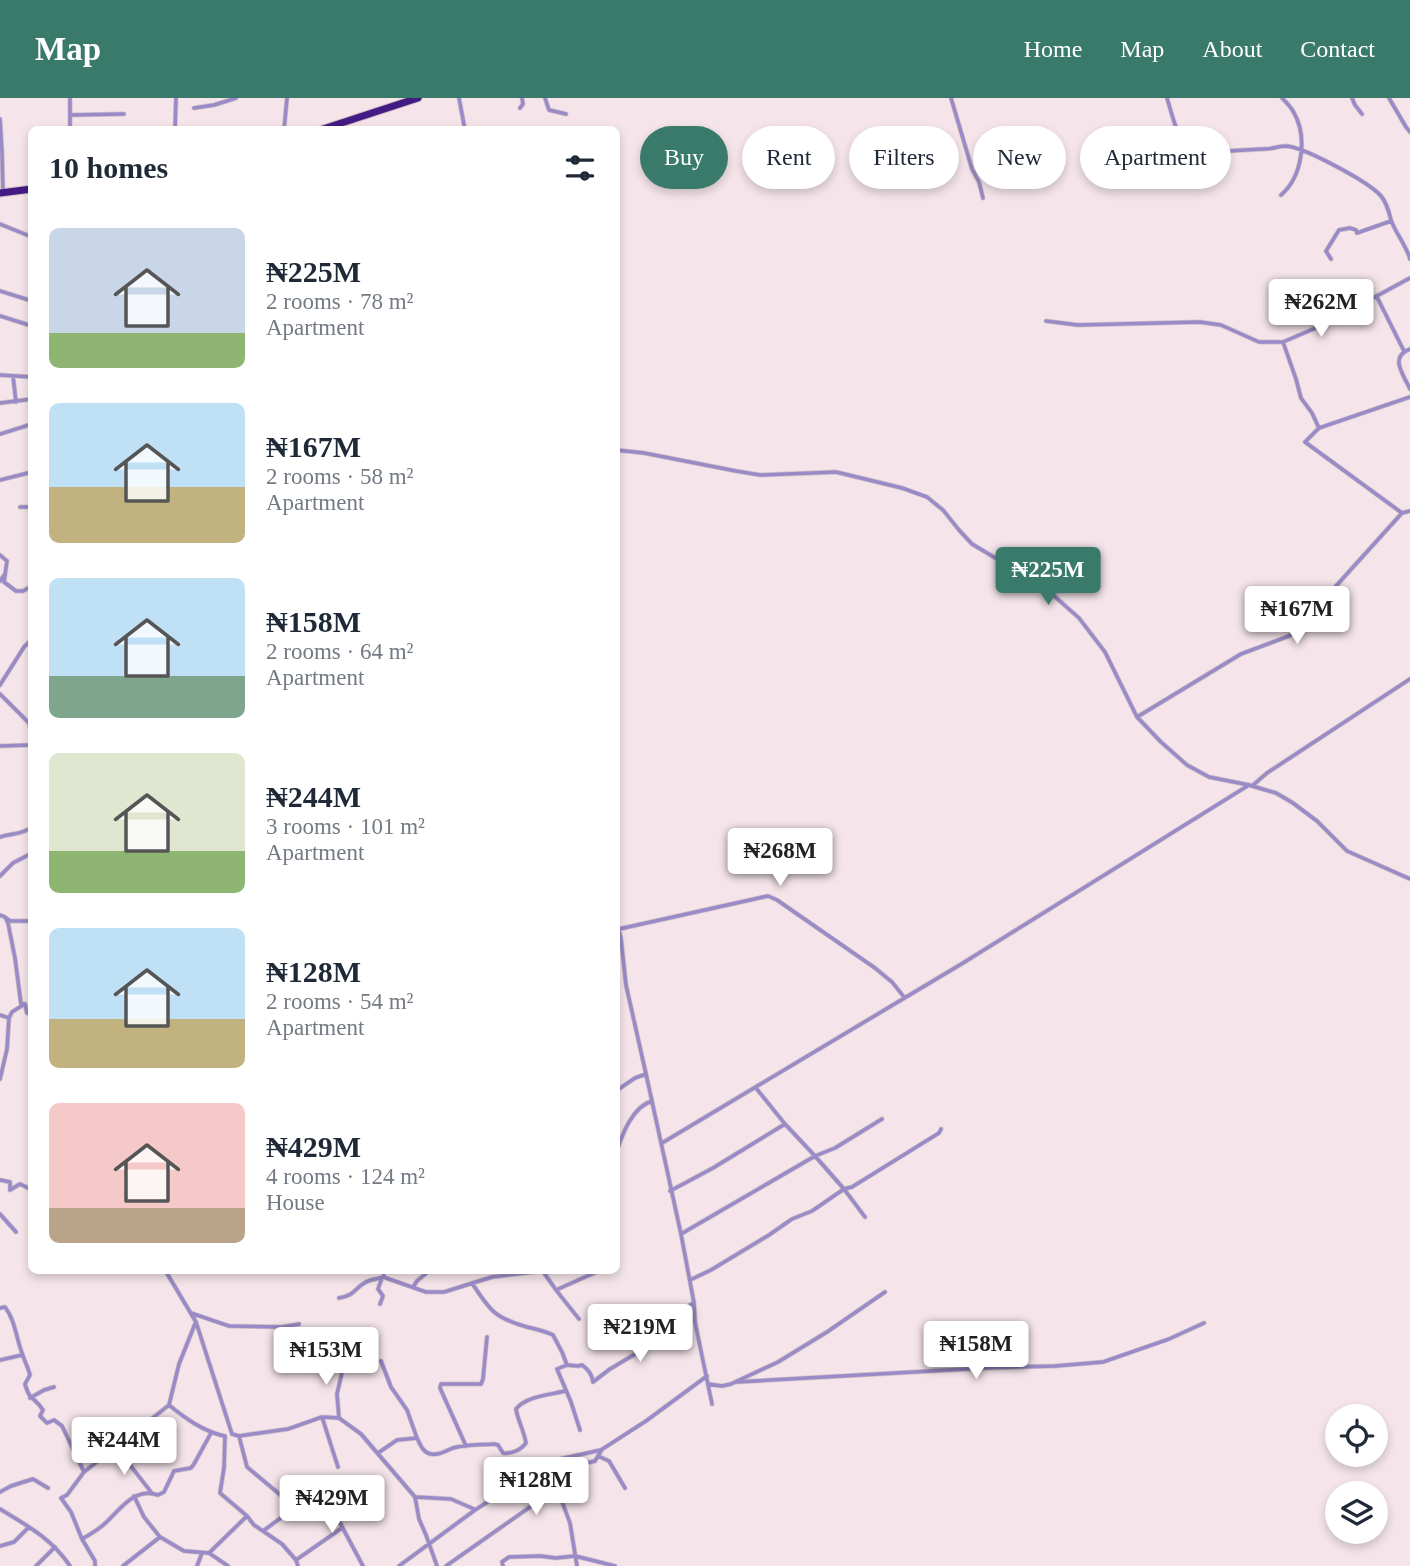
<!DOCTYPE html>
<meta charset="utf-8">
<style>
body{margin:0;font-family:"Times New Roman",serif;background:#f6f6f7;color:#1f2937;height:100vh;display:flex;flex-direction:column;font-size:26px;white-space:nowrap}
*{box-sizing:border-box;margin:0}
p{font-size:23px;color:#747a83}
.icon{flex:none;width:38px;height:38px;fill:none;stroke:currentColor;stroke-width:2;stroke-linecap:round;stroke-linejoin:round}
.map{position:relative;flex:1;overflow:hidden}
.panel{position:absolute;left:28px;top:28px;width:592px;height:1148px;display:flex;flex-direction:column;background:#fff;border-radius:10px;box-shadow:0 4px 10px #0003}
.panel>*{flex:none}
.hud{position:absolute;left:640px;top:28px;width:663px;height:63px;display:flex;gap:14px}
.controls{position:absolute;left:1325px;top:1306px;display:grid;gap:14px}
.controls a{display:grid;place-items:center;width:63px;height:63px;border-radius:50%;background:#fff;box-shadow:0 4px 10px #0003;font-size:35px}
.price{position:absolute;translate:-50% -60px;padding:0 16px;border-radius:7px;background:#fff;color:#222;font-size:23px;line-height:46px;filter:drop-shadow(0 2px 4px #0008)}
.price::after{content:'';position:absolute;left:50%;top:42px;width:21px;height:16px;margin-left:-10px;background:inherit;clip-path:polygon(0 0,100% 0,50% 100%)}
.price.selected{background:#3a7a6a;color:#fff}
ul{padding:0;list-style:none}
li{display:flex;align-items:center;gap:21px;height:175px;padding:0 21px}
li span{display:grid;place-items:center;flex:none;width:196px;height:140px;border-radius:10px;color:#555}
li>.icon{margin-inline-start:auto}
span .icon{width:84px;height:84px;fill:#fffc;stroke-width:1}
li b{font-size:30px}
h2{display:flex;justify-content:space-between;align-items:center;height:84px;padding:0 21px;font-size:30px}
.tag{padding:0 24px;border-radius:32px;background:#fff;box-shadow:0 4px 10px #0003;font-size:24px;line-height:63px}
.tag.selected{background:#3a7a6a;color:#fff}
header{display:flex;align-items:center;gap:42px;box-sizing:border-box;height:98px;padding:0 35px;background:#3a7a6a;color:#fff}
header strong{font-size:33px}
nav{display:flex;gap:38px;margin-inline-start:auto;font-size:24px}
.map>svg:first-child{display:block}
</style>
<header>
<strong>Map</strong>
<nav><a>Home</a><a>Map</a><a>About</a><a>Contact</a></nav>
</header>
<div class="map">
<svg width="1410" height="1468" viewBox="0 0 1410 1468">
<rect width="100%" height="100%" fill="#f5e5ea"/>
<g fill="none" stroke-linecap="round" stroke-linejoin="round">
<g stroke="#d2c0c6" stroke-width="5">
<path id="minor" d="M70,0V32
M459,0L465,32
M545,0L549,12L566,16
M951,0L972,71L979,84L983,100
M1167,0C1173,20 1177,42 1194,55C1218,54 1241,52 1265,51C1272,51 1279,48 1286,48C1304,49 1369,84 1381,98C1387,105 1389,114 1391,122C1396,136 1406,147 1410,161
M1352,0L1355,7L1362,16
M1389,0L1406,29L1410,34
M194,10L214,7L236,0
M520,10L523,6L522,0
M71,17L124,16
M0,21L2,54L3,95
M175,32L176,0
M284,32L287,0
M1281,97C1303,78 1308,38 1293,13C1290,8 1286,4 1282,0
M0,126L32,139
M1331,161L1326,153L1339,132L1350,130L1356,132L1357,135L1391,123
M0,193L32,203
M1377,199L1404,253
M0,218L32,228
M1046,223L1078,227L1200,224L1221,227L1259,244H1283
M1410,251C1389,259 1403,276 1410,291
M0,277L32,279
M13,278L16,304
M1410,299L1319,330L1305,344L1402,415L1410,413
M0,305L32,301
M1319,330L1312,315L1301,300L1296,281L1283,244L1325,226L1410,180
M0,336L32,326
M616,352L644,355L736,373L760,377L836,374L902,390L927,399L943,412L959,432L972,446L1044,489L1079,520L1105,554L1137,619L1161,644L1187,667L1209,679L1249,687L1276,695L1293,705L1317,723L1347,753L1410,781
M0,382L32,374
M20,409H32
M0,457L7,463L4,484L16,493H23L32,488
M0,483L5,476
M0,587L24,549L32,541
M0,596L29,625L32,639
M1137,619L1241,556L1289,538L1315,524L1321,503L1329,500L1336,488L1402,415
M0,648L32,647
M1252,688L1267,675L1410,581
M0,739C11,735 22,737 32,729
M0,778L13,765L32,755
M0,817L5,819L8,825L15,860L21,906H25L27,915L32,916
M6,820L10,823H32
M616,820L621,841L626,887L646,976L635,980L616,993
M619,831L768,798L777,802L875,870L892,884L904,899
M0,917L9,920L12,914L23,907
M646,976L681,1136L694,1205L695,1224L712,1306
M0,981L7,951L9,920
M756,990L785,1026
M662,1045L963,865L1249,687
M616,1055C622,1037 632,1009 652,1003
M0,1082L10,1084V1092L20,1086L32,1092
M670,1093L713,1070L785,1026L815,1058L681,1136
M0,1116L16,1134
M865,1119L844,1091L852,1089L939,1035L941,1031
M165,1172L196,1224L232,1336L239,1338L288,1331L322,1319L339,1320L361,1336L415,1399L419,1421L426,1437L437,1468
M383,1172L384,1179L386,1180L426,1194H444L492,1179L542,1173
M542,1172L556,1192L601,1172
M690,1182L711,1172L769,1137L792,1121L812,1113L844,1091L815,1058L835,1050L882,1021
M472,1185C490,1213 495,1220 527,1229C536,1231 545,1233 553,1237L562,1254L567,1267
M413,1189L417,1183L430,1172
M556,1192L579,1221
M339,1200C356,1197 353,1191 366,1184C372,1181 378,1181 384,1179
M380,1206L383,1198L378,1191L382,1180
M0,1210L5,1209C15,1222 16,1239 22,1255C24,1262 28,1269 30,1277L25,1286C30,1304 34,1298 43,1312L40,1318L47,1325L54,1322L62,1328L84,1374
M191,1215L229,1228L282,1229L299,1226
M0,1262L22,1257
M381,1263L391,1289L407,1312L417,1340
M303,1268L318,1263L341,1268L343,1270L337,1296L339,1320
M736,1284L985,1270L1055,1268L1103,1264L1169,1241L1204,1225
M708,1286L722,1288L731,1286L778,1264L827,1234L885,1194
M30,1300L44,1292L54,1289
M169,1307C186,1321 203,1333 224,1338
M322,1319L338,1369
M145,1326L166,1349
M580,1332L571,1304L557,1271L567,1267L578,1268L582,1267C588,1271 592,1276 593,1284L610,1271L647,1249L654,1243L675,1214L694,1205
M225,1338L224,1370L220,1395L247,1418L254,1427L282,1446L296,1462L298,1468
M239,1338L247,1369L296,1410
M466,1348L440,1290L441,1286H481L483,1281L487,1239
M116,1349L151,1394
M378,1355L397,1342L417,1340C420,1346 423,1355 431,1356C439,1358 447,1352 453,1350C466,1346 481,1347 494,1346L498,1347L503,1355C511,1356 521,1352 526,1345C524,1333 518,1323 516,1311C526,1298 550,1297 565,1293
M598,1358L609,1363L625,1390
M557,1390L570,1425L577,1468
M0,1394L11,1388L33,1381L48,1390
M134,1398L144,1419L160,1439L184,1453L209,1455L228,1468
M415,1399L451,1401L474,1411
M0,1411C28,1428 52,1441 70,1468
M263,1433L293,1411L311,1403L324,1392L328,1393L339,1423L363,1468
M82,1441C89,1437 96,1433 102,1428C118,1415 133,1388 158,1397L164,1394L174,1373L191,1370L194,1366L211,1335
M0,1448L14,1444L29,1429
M209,1455L247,1418
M296,1462L342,1430
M36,1468L55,1449
M95,1468V1463L82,1441L71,1414L61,1400L67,1397L84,1374L169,1307L179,1266L195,1226
M123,1468L160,1439
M197,1468L202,1455
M399,1468L475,1412L512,1388L560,1361L601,1352L646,1323L707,1278
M446,1468L557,1390L574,1368L595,1363L601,1353
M503,1468L502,1464L509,1459L540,1458L556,1460L575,1458L615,1468"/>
</g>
<g stroke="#d2c0c6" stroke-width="9">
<path id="highway" d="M320,32L418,0
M0,95L32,91"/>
</g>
<use href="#minor" stroke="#998bc8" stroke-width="3.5"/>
<use href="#highway" stroke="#441b84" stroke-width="7"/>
</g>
</svg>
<div class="controls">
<a><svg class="icon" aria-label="locate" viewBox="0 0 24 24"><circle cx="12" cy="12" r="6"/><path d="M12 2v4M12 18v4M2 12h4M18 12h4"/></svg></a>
<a><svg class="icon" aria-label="layers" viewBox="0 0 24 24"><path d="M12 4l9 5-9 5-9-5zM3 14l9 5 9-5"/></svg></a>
</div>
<b class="price" style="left:1321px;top:241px">₦262M</b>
<b class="price selected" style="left:1048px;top:509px">₦225M</b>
<b class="price" style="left:1297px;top:548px">₦167M</b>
<b class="price" style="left:780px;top:790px">₦268M</b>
<b class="price" style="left:640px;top:1266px">₦219M</b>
<b class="price" style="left:976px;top:1283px">₦158M</b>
<b class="price" style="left:326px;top:1289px">₦153M</b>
<b class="price" style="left:124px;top:1379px">₦244M</b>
<b class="price" style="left:536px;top:1419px">₦128M</b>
<b class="price" style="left:332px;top:1437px">₦429M</b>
<div class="hud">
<a class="tag selected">Buy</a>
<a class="tag">Rent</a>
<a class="tag">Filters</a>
<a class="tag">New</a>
<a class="tag">Apartment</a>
</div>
<section class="panel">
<h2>10 homes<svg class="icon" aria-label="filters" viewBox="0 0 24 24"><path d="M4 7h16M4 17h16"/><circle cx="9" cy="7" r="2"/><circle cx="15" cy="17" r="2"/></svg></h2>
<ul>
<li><span style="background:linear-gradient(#c9d6e8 75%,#8fb573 0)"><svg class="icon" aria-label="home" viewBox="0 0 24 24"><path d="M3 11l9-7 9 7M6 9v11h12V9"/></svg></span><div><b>₦225M</b><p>2 rooms · 78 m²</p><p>Apartment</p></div></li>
<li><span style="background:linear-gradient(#bfe0f5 60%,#c2b280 0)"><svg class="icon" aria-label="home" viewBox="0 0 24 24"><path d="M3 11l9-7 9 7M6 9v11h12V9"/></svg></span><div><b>₦167M</b><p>2 rooms · 58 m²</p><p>Apartment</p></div></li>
<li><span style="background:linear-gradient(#bfe0f5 70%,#7fa58c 0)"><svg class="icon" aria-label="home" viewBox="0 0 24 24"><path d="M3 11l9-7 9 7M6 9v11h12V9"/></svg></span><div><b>₦158M</b><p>2 rooms · 64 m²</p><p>Apartment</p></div></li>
<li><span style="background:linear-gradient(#dfe7d0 70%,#8fb573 0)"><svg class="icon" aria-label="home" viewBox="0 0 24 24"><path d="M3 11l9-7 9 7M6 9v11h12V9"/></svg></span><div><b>₦244M</b><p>3 rooms · 101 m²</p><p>Apartment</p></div></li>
<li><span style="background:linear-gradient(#bfe0f5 65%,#c2b280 0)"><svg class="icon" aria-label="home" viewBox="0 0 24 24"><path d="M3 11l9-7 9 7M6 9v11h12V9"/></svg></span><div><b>₦128M</b><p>2 rooms · 54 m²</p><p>Apartment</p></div></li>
<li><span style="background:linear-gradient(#f6c9c9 75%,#b9a48a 0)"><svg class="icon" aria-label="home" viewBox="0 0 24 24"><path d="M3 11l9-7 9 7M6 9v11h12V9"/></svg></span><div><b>₦429M</b><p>4 rooms · 124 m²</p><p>House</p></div></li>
</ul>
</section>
</div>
